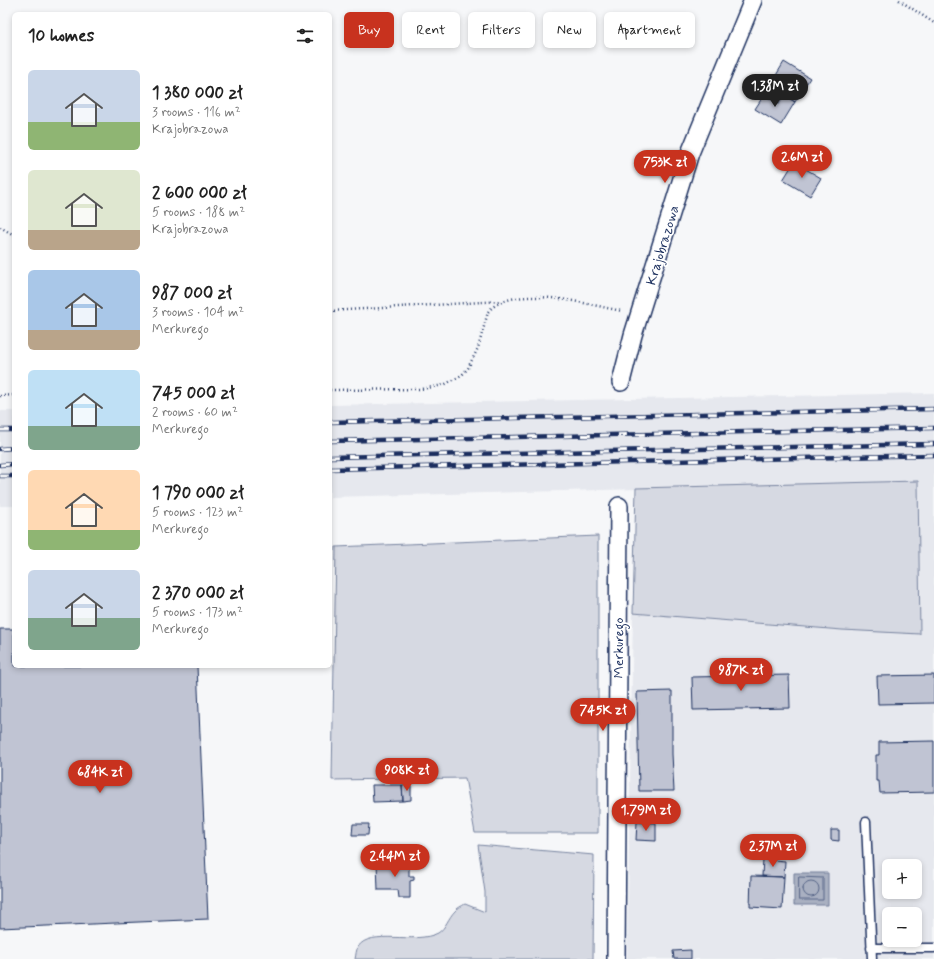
<!DOCTYPE html>
<meta charset="utf-8">
<style>
body{margin:0;font-family:Mynerve,sans-serif;background:#f6f6f6;color:#222;height:100vh;display:flex;flex-direction:column;font-size:15px;white-space:nowrap}
*{box-sizing:border-box;margin:0}
p{font-size:13px;color:#767676}
.icon{flex:none;width:22px;height:22px;fill:none;stroke:currentColor;stroke-width:2;stroke-linecap:round;stroke-linejoin:round}
.map{position:relative;flex:1;overflow:hidden}
.side{position:absolute;left:12px;top:12px;width:320px;height:656px;display:flex;flex-direction:column;background:#fff;border-radius:6px;box-shadow:0 2px 6px #0003}
.side>*{flex:none}
.hud{position:absolute;left:344px;top:12px;width:380px;height:36px;display:flex;gap:8px}
.fabs{position:absolute;left:882px;top:859px;display:grid;gap:8px}
.fabs a{display:grid;place-items:center;width:40px;height:40px;border-radius:6px;background:#fff;box-shadow:0 2px 6px #0003;font-size:20px}
.price{position:absolute;translate:-50% -34px;padding:0 9px;border-radius:14px;background:#c8321e;color:#fff;font-size:13px;line-height:26px;filter:drop-shadow(0 1px 2px #0008)}
.price::after{content:'';position:absolute;left:50%;top:24px;width:12px;height:9px;margin-left:-6px;background:inherit;clip-path:polygon(0 0,100% 0,50% 100%)}
.price.current{background:#222;color:#fff}
ul{padding:0;list-style:none}
li{display:flex;align-items:center;gap:12px;height:100px;padding:0 16px}
li span{display:grid;place-items:center;flex:none;width:112px;height:80px;border-radius:6px;color:#555}
li>.icon{margin-inline-start:auto}
span .icon{width:48px;height:48px;fill:#fffc;stroke-width:1}
li b{font-size:17px}
h2{display:flex;justify-content:space-between;align-items:center;height:48px;padding:0 16px;font-size:17px}
.chip{padding:0 14px;border-radius:6px;background:#fff;box-shadow:0 2px 6px #0003;font-size:14px;line-height:36px}
.chip.current{background:#c8321e;color:#fff}
.map>svg:first-child{display:block}
</style>
<div class="map">
<svg width="934" height="959" viewBox="0 0 934 959">
<rect width="100%" height="100%" fill="#f6f7f9"/>
<filter id="ink" filterUnits="userSpaceOnUse"><feTurbulence type="fractalNoise" baseFrequency=".025" numOctaves="2"/><feDisplacementMap in="SourceGraphic" scale="8" xChannelSelector="R" yChannelSelector="G"/><feConvolveMatrix kernelMatrix="1 2 1 2 8 2 1 2 1" color-interpolation-filters="sRGB"/></filter>
<g filter="url(#ink)">
<path fill="#e6e8ee" fill-rule="evenodd" d="M934,393V959H627L633,613L842,630L918,482L330,497V405ZM889,866H915V892H889ZM889,914H915V940H889Z
M0,411H14V506H0Z"/>
<path fill="#d6d9e2" stroke="#7884a0" d="M918,481L920,634L842,630L633,613L636,488Z
M598,536V833H475L465,778L332,780L336,547Z
M478,845L594,855L593,959H355C356,955 356,950 358,947C370,928 415,945 438,933C446,928 448,918 455,911C457,908 462,906 465,904L485,912V892Z"/>
<path fill="#a9b0c1" stroke="#707c99" d="M794,873H828V905H794Z"/>
<g fill="none" stroke-linecap="round" stroke-linejoin="round">
<path stroke="#546386" stroke-width="1" d="M799,877L823,878V900H799Z
M803 889a8 8 0 1 1 16 0a8 8 0 1 1-16 0Z"/>
</g>
<path fill="#c0c4d3" stroke="#1b2f5e" d="M784,62L810,78L795,102L784,95L790,86L775,77Z
M764,95L779,104L784,95L795,102L781,125L755,109Z
M794,162L821,178L810,196L783,180Z
M0,629H14V666H197L208,919L0,928Z
M789,675L790,708L693,710L692,677Z
M934,675V703L878,704L877,676Z
M672,691V754L674,791H639L637,692Z
M934,741V792L880,793L879,781H876V755H879V742Z
M411,784V800L403,801L402,785Z
M372,785H402L403,801L373,802Z
M637,822L656,823V841L636,840Z
M353,824H369L368,835H352Z
M831,830H839V841L831,840Z
M763,859L785,861L784,877L762,876Z
M409,862V876H414V880L410,881V898H399L398,890H378L377,863Z
M751,876L784,877L782,909L750,907Z
M691,950V959H674L673,951Z"/>
<g fill="none" stroke-linecap="round" stroke-linejoin="round">
<g stroke="#1b2f5e" stroke-width="11">
<path id="lane" d="M866,822L872,959
M871,948H934"/>
</g>
<g stroke="#1b2f5e" stroke-width="20">
<path id="street" d="M621,382L633,335L690,153L753,0
M616,959L619,506"/>
</g>
<path stroke="#1b2f5e" stroke-width="2.5" stroke-dasharray="1 3" stroke-linecap="butt" d="M899,0L934,23
M0,227L14,235
M330,311L501,301
M330,390L421,389L444,385L462,375L468,368L478,348L488,312C512,282 589,305 622,311
M0,396L14,395"/>
<use href="#lane" stroke="#fff" stroke-width="8"/>
<use href="#street" stroke="#fff" stroke-width="17"/>
<g stroke="#1b2f5e" stroke-width="4.5">
<path id="rail" d="M330,422L934,409
M0,430H14
M330,441L934,428
M0,449L14,448
M330,457L934,444
M0,465L14,464
M330,469L934,455
M0,476H14"/>
</g>
<use href="#rail" stroke="#fff" stroke-width="3" stroke-dasharray="9" stroke-linecap="butt"/>
</g>
</g>
<g text-anchor="middle" stroke-width="3.5" stroke-linejoin="round" paint-order="stroke">
<g font-size="14" fill="#1b2f5e" stroke="#fff">
<text transform="translate(662 245) rotate(-73)" y="5">Krajobrazowa</text>
<text transform="translate(618 648) rotate(-90)" y="5">Merkurego</text>
</g>
</g>
</svg>
<div class="fabs">
<a>+</a>
<a>−</a>
</div>
<b class="price current" style="left:775px;top:108px">1.38M zł</b>
<b class="price" style="left:802px;top:179px">2.6M zł</b>
<b class="price" style="left:665px;top:184px">753K zł</b>
<b class="price" style="left:741px;top:692px">987K zł</b>
<b class="price" style="left:603px;top:732px">745K zł</b>
<b class="price" style="left:407px;top:792px">908K zł</b>
<b class="price" style="left:100px;top:794px">684K zł</b>
<b class="price" style="left:646px;top:832px">1.79M zł</b>
<b class="price" style="left:773px;top:868px">2.37M zł</b>
<b class="price" style="left:395px;top:878px">2.44M zł</b>
<div class="hud">
<a class="chip current">Buy</a>
<a class="chip">Rent</a>
<a class="chip">Filters</a>
<a class="chip">New</a>
<a class="chip">Apartment</a>
</div>
<section class="side">
<h2>10 homes<svg class="icon" aria-label="filters" viewBox="0 0 24 24"><path d="M4 7h16M4 17h16"/><circle cx="9" cy="7" r="2"/><circle cx="15" cy="17" r="2"/></svg></h2>
<ul>
<li><span style="background:linear-gradient(#c9d6e8 65%,#8fb573 0)"><svg class="icon" aria-label="home" viewBox="0 0 24 24"><path d="M3 11l9-7 9 7M6 9v11h12V9"/></svg></span><div><b>1 380 000 zł</b><p>3 rooms · 116 m²</p><p>Krajobrazowa</p></div></li>
<li><span style="background:linear-gradient(#dfe7d0 75%,#b9a48a 0)"><svg class="icon" aria-label="home" viewBox="0 0 24 24"><path d="M3 11l9-7 9 7M6 9v11h12V9"/></svg></span><div><b>2 600 000 zł</b><p>5 rooms · 188 m²</p><p>Krajobrazowa</p></div></li>
<li><span style="background:linear-gradient(#a9c7e8 75%,#b9a48a 0)"><svg class="icon" aria-label="home" viewBox="0 0 24 24"><path d="M3 11l9-7 9 7M6 9v11h12V9"/></svg></span><div><b>987 000 zł</b><p>3 rooms · 104 m²</p><p>Merkurego</p></div></li>
<li><span style="background:linear-gradient(#bfe0f5 70%,#7fa58c 0)"><svg class="icon" aria-label="home" viewBox="0 0 24 24"><path d="M3 11l9-7 9 7M6 9v11h12V9"/></svg></span><div><b>745 000 zł</b><p>2 rooms · 60 m²</p><p>Merkurego</p></div></li>
<li><span style="background:linear-gradient(#ffd9b3 75%,#8fb573 0)"><svg class="icon" aria-label="home" viewBox="0 0 24 24"><path d="M3 11l9-7 9 7M6 9v11h12V9"/></svg></span><div><b>1 790 000 zł</b><p>5 rooms · 123 m²</p><p>Merkurego</p></div></li>
<li><span style="background:linear-gradient(#c9d6e8 60%,#7fa58c 0)"><svg class="icon" aria-label="home" viewBox="0 0 24 24"><path d="M3 11l9-7 9 7M6 9v11h12V9"/></svg></span><div><b>2 370 000 zł</b><p>5 rooms · 173 m²</p><p>Merkurego</p></div></li>
</ul>
</section>
</div>
